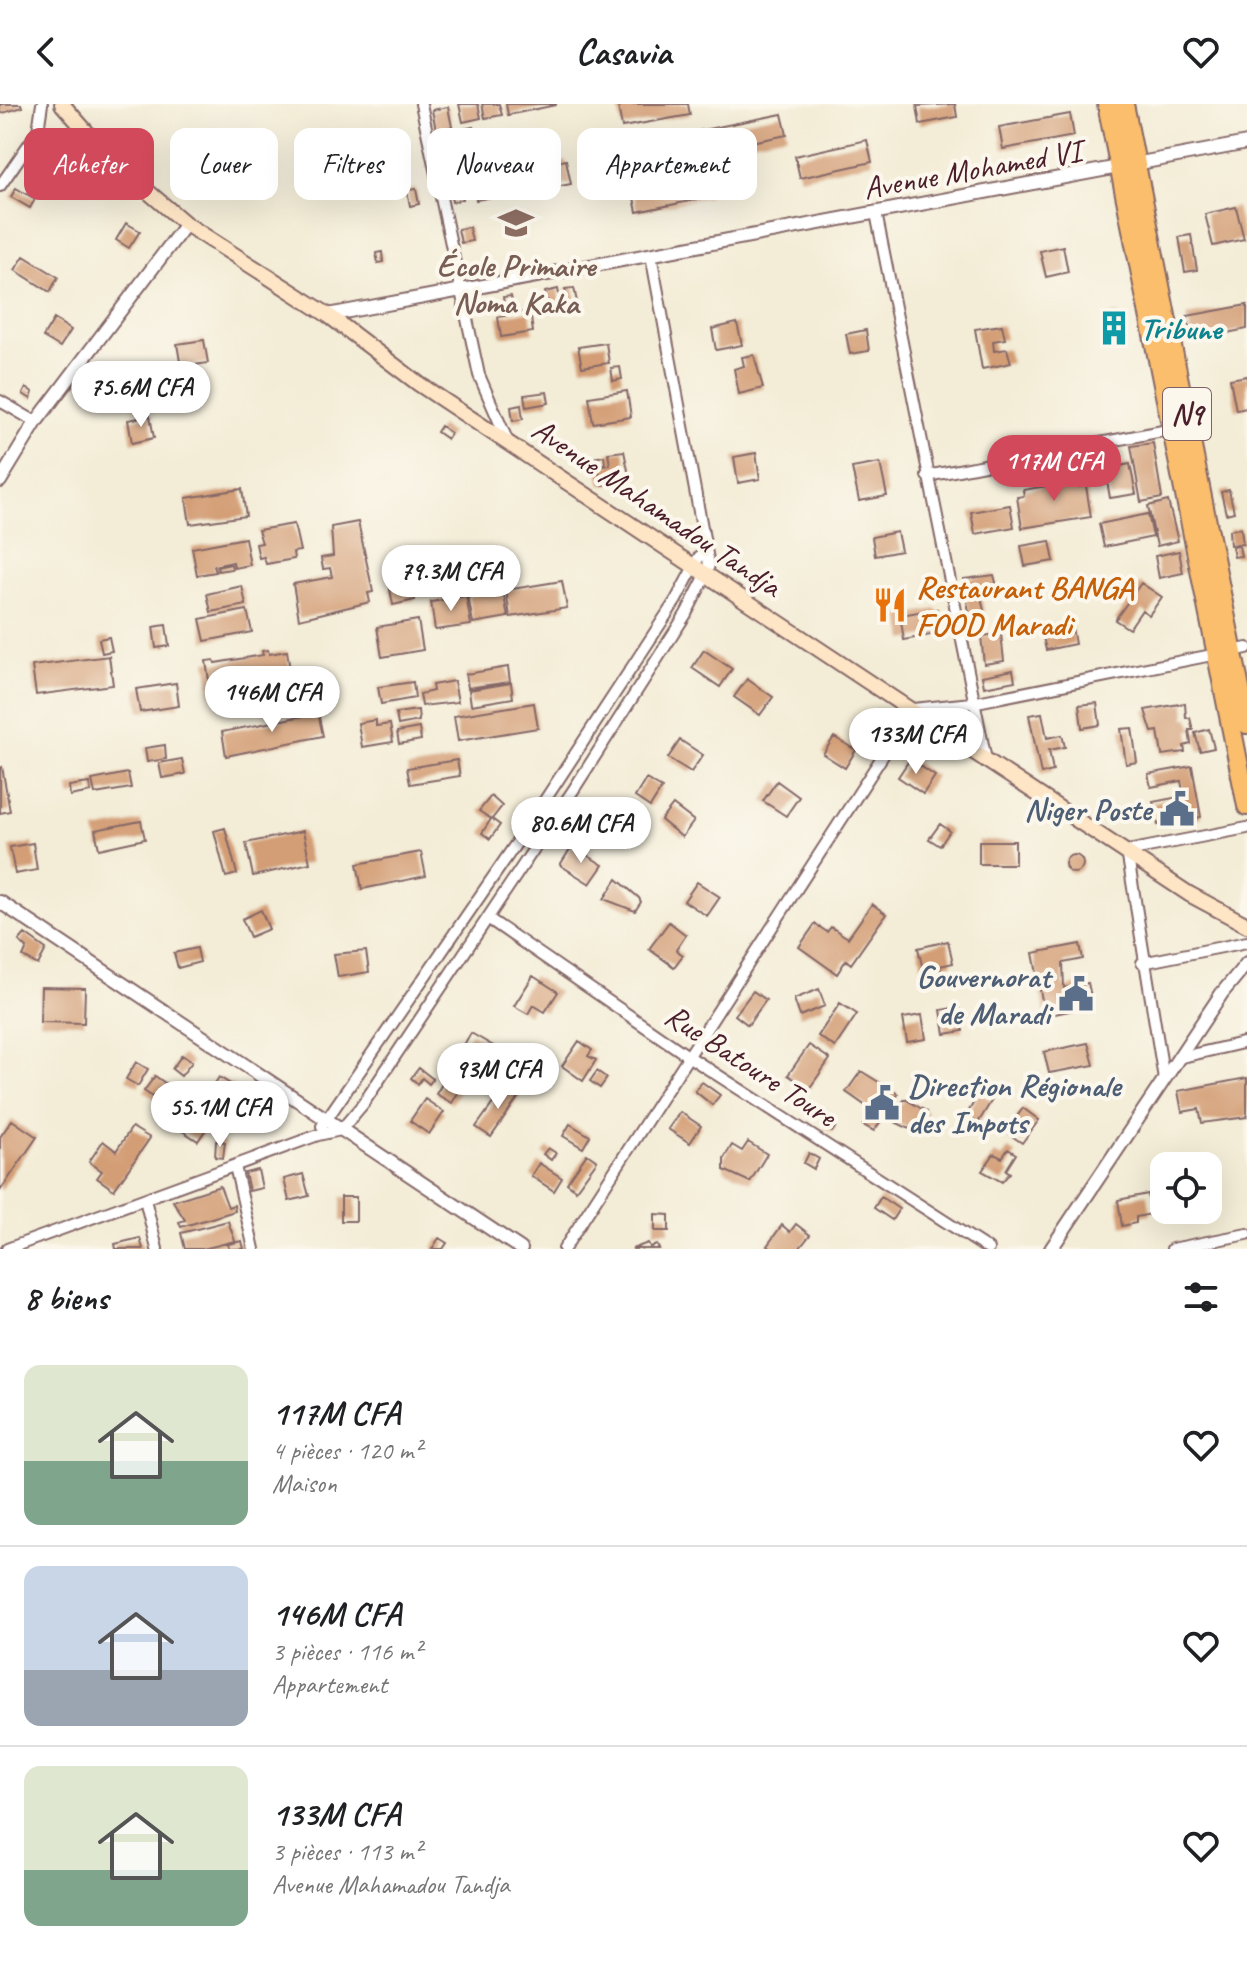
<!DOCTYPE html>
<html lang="fr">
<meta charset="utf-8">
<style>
body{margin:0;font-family:Caveat,sans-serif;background:#f6f6f6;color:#202124;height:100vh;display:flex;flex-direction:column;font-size:30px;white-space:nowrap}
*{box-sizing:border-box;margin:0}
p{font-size:26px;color:#757577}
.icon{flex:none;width:44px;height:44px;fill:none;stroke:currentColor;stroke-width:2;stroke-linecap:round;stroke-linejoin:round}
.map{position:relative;height:1145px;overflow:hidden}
.drawer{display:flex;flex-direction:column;background:#fff;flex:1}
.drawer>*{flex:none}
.banner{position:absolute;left:24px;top:24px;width:800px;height:72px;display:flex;gap:16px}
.tools{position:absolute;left:1150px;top:1048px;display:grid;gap:16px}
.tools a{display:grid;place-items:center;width:72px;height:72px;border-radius:16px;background:#fff;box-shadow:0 8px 32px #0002;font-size:40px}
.price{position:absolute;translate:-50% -68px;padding:0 18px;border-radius:28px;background:#fff;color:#222;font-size:26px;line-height:52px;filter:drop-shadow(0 2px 4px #0008)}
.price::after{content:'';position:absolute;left:50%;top:48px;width:24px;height:18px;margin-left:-12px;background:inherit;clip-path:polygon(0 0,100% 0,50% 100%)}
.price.active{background:#d1495b;color:#fff}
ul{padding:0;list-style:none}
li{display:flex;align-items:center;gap:24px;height:200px;padding:0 24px}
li+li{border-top:2px solid #e0e0e0}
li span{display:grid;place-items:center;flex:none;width:224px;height:160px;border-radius:16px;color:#555}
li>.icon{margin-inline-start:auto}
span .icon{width:96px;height:96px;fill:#fffc;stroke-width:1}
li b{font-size:34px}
h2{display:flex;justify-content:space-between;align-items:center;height:96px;padding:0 24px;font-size:34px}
.pill{padding:0 28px;border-radius:16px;background:#fff;box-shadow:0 8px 32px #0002;font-size:28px;line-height:72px}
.pill.active{background:#d1495b;color:#fff}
header{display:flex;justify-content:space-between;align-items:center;height:104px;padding:0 24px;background:#fff;font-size:36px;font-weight:800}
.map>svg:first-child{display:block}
</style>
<header><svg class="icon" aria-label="back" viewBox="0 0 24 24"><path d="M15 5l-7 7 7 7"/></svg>Casavia<svg class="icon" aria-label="heart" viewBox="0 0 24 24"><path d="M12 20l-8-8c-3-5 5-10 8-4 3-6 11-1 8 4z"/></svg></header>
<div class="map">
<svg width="1247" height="1145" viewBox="0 0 1247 1145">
<rect width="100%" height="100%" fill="#fbf7ec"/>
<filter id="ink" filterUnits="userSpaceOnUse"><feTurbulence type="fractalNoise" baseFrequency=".0125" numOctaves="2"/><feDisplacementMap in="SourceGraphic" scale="16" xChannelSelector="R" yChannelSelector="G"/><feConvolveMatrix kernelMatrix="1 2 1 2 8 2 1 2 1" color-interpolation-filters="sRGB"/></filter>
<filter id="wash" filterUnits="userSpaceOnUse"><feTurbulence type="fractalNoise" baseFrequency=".006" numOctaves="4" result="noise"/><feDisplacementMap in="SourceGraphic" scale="32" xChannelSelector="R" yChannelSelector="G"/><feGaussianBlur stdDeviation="1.8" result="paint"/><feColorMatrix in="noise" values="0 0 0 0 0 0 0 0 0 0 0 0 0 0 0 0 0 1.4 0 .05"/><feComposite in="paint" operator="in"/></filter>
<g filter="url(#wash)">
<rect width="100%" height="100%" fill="#f3ecd6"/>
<g id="blocks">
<path fill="#d39d74" d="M0,0H21L22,3L0,10Z
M459,0H478L481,14L463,18Z
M482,0H499L502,11L485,14Z
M506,0H556V1L508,11Z
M627,0H688L690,11L622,23L618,2Z
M955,0L957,13L920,20L917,2Z
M448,3L452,23L436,26L432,6Z
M782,10L787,31L692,50L688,29Z
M1070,10L1074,32L1003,45L999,23Z
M473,23L477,41L457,45L453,27Z
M652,36L654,55L634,56L633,37Z
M867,36L872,58L800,74L795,52Z
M41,50L57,59L44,84L28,75Z
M478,50L482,69L463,72L459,54Z
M456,55L459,73L451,75L447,57Z
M566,56L571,80L505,93L501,69Z
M704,70L709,93L637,108L632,84Z
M490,76L493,93L476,96L473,79Z
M16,84L35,95L30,104L11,93Z
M416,85L419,100L410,102L407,86Z
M461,85L463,95L452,98L450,87Z
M1236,103L1244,135L1213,142L1205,110Z
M126,119L140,127L129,144L116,136Z
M469,123L472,137L461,139L458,125Z
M1191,131L1197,166L1185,168L1179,133Z
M1063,142L1068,168L1046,173L1040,147Z
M382,148L383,158L378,159L376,149Z
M24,152L58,173L50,188L15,166Z
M574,184L577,198L567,200L565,185Z
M558,185L562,207L549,209L545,188Z
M511,192L514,207L505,208L503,193Z
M1247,201V225L1192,236L1187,212Z
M530,207L533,228L501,233L498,213Z
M1118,210L1123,236L1110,238L1104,213Z
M54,215L71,226L60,243L43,233Z
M737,219L742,241L716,246L712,225Z
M1002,221L1005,235L993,237L994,247L1007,245L1011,259L982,265L975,225Z
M866,226L869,247L850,250L846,230Z
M204,236L208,259L181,263L177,240Z
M606,239L609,259L582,263L578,243Z
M754,251L763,284L739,290L734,265L744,262L742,253Z
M620,263L622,275L613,277L611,264Z
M1247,272V304L1236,306L1230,275Z
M26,284L33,288L31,295L23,290Z
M627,287L631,313L593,319L589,293Z
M547,288L549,299L526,303L524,291Z
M521,301L523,315L513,317L511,303Z
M150,312L154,334L132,339L128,316Z
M441,322L451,329L447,335L437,328Z
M1153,339L1162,394L1141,398L1131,342Z
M624,347L630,376L601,381L598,363L610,361L608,349Z
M756,349L760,375L738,379L734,353Z
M604,352L605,360L588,362L587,355Z
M880,359L887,392L859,397L852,364Z
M1130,360L1136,390L1110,394L1105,365Z
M1074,370L1077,383L1086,382L1091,413L1022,424L1017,393L1024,392L1023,386L1053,381L1051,373Z
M242,385L246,412L190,420L186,394Z
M1229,386L1234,408L1226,410L1221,388Z
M1168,397L1178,437L1157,442L1148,402Z
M1010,401L1014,423L975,430L971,408Z
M1148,410L1153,433L1104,443L1099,420Z
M358,418L373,488L368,489L370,498L299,515L293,480L332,473L330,464L323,465L321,454L333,452L331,423Z
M294,420L300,447L293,448L294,455L266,460L264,453L259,454L256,440L262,439L258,426Z
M1241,424L1243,440L1230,441L1229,426Z
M897,428L901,447L875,452L872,433Z
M245,434L250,461L234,464L233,458L214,462L216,468L197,471L192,444Z
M1050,437L1054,457L1025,462L1021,442Z
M1239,442L1241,452L1234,453L1232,443Z
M1179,447L1183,469L1159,474L1155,452Z
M231,460L232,465L218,467L217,463Z
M994,471L997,483L979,485L985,511L970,513L963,475Z
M562,477L567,504L510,513L506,486Z
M1141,479L1162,493L1149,511L1142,506L1129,525L1115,516Z
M412,480L415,496L393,501L390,485Z
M242,482L246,501L211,508L207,490Z
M503,487L508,513L473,519L468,492Z
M466,492L471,521L435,526L431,498Z
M937,505L941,529L904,536L900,511Z
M247,506L252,528L205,537L200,515Z
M418,516L423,546L382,553L377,523Z
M1071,518L1075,540L1046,546L1041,524Z
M166,521L169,542L156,544L153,523Z
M1001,530L1004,557L984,560L981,532Z
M109,533L112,547L102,549L99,535Z
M268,546L269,550L287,547L292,578L211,591L206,557L214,556L215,559L263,551L262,547Z
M704,546L732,565L720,583L692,564Z
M109,552L113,581L36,591L32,562Z
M508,563L510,578L468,584L466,570Z
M1013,566L1015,577L984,583L982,572Z
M747,575L773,593L760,611L734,593Z
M454,577L458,598L422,602L420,590L433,587L432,581Z
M413,578L415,594L381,600L378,583Z
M176,579L179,602L140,608L136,585Z
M511,579L513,594L471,601L469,586Z
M534,599L538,624L458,637L454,612Z
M1097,599L1100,621L1082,624L1079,601Z
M1185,599L1186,614H1190L1193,626H1189L1191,640L1184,642L1185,648L1162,651L1158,627L1152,628L1145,606Z
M418,606L419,617L398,621L396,609Z
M318,609L323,632L226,652L222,628Z
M1042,609L1047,634L1062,631L1065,643L1049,646L1053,667L1041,670L1029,611Z
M376,616V622L390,620L393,638L362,643L358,619Z
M419,624L421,636L399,640L397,628Z
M1132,624L1137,658L1126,660L1121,625Z
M1209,625L1214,644L1200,647L1195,629Z
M834,633L856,646L845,664L823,650Z
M680,636L703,651L691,668L668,654Z
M165,641L166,655L147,658L145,644Z
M182,655L185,670L162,674L159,659Z
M910,655L935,672L923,690L898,673Z
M457,656L460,672L410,680L407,664Z
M1192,662L1201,713L1158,721L1153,698L1184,692L1181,677L1151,683L1148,670Z
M2,663L10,707L0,709V664Z
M128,669L131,684L95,690L92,676Z
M646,675L662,684L650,703L635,693Z
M777,677L799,693L786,712L763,697Z
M89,679L91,688L70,692L69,682Z
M491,692L502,702L492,715L500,721L490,735L482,729L491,715L479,707Z
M673,701L694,717L682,733L661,716Z
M141,717L145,735L99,745L95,726Z
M940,720L950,727L940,742L929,735Z
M225,724L237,770L226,773L214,727Z
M303,727L310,759L253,772L246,739Z
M979,737H1015V760H979Z
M33,739L37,766L15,770L10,743Z
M572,742L603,761L590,780L560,761Z
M421,748L426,772L362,785L357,760Z
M1065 760a9 9 0 1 1 18 0a9 9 0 1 1-18 0Z
M617,775L639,794L641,798L635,807L604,795Z
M697,778L720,793L707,812L684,797Z
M872,800L886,810L851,860L846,856L837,870L799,843L815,820L827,828L831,823L848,834Z
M261,806L269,825L250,833L242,815Z
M669,818L686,831L676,846L683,851L674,863L649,845Z
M25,830L46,845L38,861L23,853L27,844L19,837Z
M948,837L953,859L940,862L942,873L936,874L934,868L924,870L918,844Z
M1080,840L1083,855L1063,859L1064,884L1088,879L1093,902L1045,912L1033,849Z
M197,844L200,858L178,864L174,849Z
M366,847L369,868L338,873L334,850Z
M533,872L558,888L545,908L533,901L528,910L514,902Z
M41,883L85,884L84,919L40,918Z
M819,885L825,902L800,912L794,895Z
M753,887L766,896L748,921L735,911Z
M840,899L857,910L835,943L818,932Z
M959,903L963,927L945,930L941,906Z
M922,911L926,935L907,938L903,914Z
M471,929L502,947L494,960L463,942Z
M579,937L592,946L588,952L596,956L583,977L562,962Z
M1088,939L1094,961L1049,969L1044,948Z
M809,941L830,955L809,985L788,971Z
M182,951L192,958L181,972L172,965Z
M459,952L474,962L452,999L436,990Z
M136,958L148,965L138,982L126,975Z
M419,964L433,975L429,980L422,974L418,980L411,974Z
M597,967L607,974L600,984L590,977Z
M861,967L898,990L894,998L900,1001L905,995L927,1008L922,1018L927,1022L922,1031L893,1017L896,1011L889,1006L883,1014L846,988Z
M155,972L185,993L174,1008L144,987Z
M219,973L237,984L226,1001L246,1014L238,1025L200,1003Z
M1247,974V1013L1202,1019L1199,1005L1182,1008L1178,987Z
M702,978L720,991L712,1001L695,987Z
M506,981L520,991L491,1033L476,1023Z
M979,989L992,996L978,1019L966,1012Z
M425,995L444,1008L429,1030L410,1017Z
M1023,1004L1039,1016L1022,1039L1006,1028Z
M680,1008L701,1022L690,1039L668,1025Z
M869,1010L881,1017L874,1027L863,1021Z
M188,1014L206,1025L198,1037L181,1026Z
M12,1016L37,1033L0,1087V1033Z
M828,1017L836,1022L832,1028L824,1023Z
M570,1020L590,1032L583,1044L563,1032Z
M132,1023L150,1034L114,1086L97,1074L102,1067L89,1058L103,1037L116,1047Z
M216,1037L225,1038L223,1054L215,1053Z
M748,1038L767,1050L750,1078L724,1066V1054L732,1041L742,1047Z
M548,1044L556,1049L551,1056L543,1050Z
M1008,1045L1016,1050L1006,1066L1010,1069L1002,1078L982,1067L994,1050L1002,1054Z
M809,1049L819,1055L814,1065L804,1059Z
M587,1050L597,1057L576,1086L567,1079Z
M539,1059L562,1074L554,1087L531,1072Z
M258,1066L262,1084L249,1087L245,1069Z
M303,1070L309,1092L289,1097L284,1075Z
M220,1082L228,1103L234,1101L235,1107L181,1123L179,1118L185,1116L173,1097Z
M1148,1090L1151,1110L1136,1113V1119L1122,1122L1118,1096Z
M341,1093H356V1117H341Z
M881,1093L899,1105L892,1116L874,1104Z
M655,1110L669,1111V1127H655Z
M228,1117L235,1137L203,1145H185L181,1129Z
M796,1120L810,1131L799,1145H772L767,1142L782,1121L790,1128Z
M140,1134L143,1145H116L115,1140Z
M439,1134L447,1139L443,1145H432Z
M242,1137L244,1145H229L228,1140Z
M648,1139L650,1143L657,1141L659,1145H632Z"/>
</g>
</g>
<g filter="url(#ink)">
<use href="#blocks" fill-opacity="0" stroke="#856767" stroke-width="2"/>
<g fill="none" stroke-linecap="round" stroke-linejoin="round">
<g stroke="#856767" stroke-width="14">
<path id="minor" d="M421,0L479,271L508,338
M0,82L38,27L42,0
M876,109L986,656
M0,297L36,318
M927,372L1173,325
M489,815L688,952L988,1145
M1142,859L1247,838
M1178,954L1247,938
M1164,975L1127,747L1247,724
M322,1022L524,728L676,496L699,453L706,447
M235,1062L254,1145
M145,1095L157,1145
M7,1145L318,1031L341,1026L363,1000L574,685L686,510L706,471L709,461L651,151
M564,1145L913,605L972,599L1247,544
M1172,1145L1247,1130"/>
</g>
<g stroke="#856767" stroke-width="16">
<path id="tertiary" d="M328,211L1247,39
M0,377L36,318L186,120
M0,798L521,1145
M1051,1145L1222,889L1247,859"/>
</g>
<g stroke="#856767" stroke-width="18">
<path id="secondary" d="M62,0L112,57L186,120L328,211L419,280L986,656L1189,790L1247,821"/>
</g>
<g stroke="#856767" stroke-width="22">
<path id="trunk" d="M1107,0L1247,702
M1124,0L1247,620"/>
</g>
<use href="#minor" stroke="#fff" stroke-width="10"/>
<use href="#tertiary" stroke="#fff" stroke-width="12"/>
<use href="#secondary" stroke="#fde5c5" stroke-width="14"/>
<use href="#trunk" stroke="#fabe6d" stroke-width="18"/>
</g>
</g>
<defs>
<g id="school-bare" transform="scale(2.76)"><path d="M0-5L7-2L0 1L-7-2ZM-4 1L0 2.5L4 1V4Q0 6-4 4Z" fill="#8d6e63" stroke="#fbf7ec" stroke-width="2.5" paint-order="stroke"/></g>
<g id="building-bare" transform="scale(2.76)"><path d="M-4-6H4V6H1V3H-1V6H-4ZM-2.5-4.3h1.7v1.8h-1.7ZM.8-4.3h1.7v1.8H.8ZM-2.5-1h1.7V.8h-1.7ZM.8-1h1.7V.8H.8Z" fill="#0f9aa8" stroke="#fbf7ec" stroke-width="2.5" paint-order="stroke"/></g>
<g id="restaurant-bare" transform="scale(2.76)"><path d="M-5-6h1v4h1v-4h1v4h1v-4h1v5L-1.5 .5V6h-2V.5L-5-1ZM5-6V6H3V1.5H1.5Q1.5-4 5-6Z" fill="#e8710a" stroke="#fbf7ec" stroke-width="2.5" paint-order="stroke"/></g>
<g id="civic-bare" transform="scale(2.76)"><path d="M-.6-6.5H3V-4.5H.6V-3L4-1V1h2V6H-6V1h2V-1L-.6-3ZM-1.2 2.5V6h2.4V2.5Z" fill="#5c6f8a" stroke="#fbf7ec" stroke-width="2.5" paint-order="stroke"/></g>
</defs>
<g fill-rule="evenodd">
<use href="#school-bare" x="516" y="119"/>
<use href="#building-bare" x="1114" y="224"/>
<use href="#restaurant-bare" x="890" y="501"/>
<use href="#civic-bare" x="1177" y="705"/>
<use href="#civic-bare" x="1076" y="890"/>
<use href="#civic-bare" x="882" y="999"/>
</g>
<g text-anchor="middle" stroke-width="8" stroke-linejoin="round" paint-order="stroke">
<rect fill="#fbf7ec" stroke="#7f6065" stroke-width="2" x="1163" y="284" width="48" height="52" rx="6"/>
<g font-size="30" font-weight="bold" fill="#4a1f2b">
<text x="1187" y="320">N9</text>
</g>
<g font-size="32" fill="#4a1f2b" stroke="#fbf7ec">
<text transform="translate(972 65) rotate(-10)" y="11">Avenue Mohamed VI</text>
<text transform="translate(657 403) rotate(34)" y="11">Avenue Mahamadou Tandja</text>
<text transform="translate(751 961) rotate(33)" y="11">Rue Batoure Toure</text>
</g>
<g font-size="32" font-weight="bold" fill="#785e54" stroke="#fbf7ec">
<text x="516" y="172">École Primaire<tspan x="516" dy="37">Noma Kaka</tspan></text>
</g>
<g font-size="32" font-weight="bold" fill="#0d838f" stroke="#fbf7ec" text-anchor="start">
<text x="1140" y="235">Tribune</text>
</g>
<g font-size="32" font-weight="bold" fill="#c56008" stroke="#fbf7ec" text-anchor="start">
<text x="916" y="494">Restaurant BANGA<tspan x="916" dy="37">FOOD Maradi</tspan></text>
</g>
<g font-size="32" font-weight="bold" fill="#4e5e75" stroke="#fbf7ec" text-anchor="end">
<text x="1151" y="716">Niger Poste</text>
<text x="1050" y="883">Gouvernorat<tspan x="1050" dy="37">de Maradi</tspan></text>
<text x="908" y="992" text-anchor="start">Direction Régionale<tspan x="908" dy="37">des Impots</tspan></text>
</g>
</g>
</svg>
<div class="tools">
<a><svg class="icon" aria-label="locate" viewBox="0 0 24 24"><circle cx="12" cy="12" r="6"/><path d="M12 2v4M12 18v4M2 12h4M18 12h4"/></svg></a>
</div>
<b class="price" style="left:141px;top:325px">75.6M CFA</b>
<b class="price active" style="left:1054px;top:399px">117M CFA</b>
<b class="price" style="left:451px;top:509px">79.3M CFA</b>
<b class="price" style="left:272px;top:630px">146M CFA</b>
<b class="price" style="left:916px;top:672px">133M CFA</b>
<b class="price" style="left:581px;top:761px">80.6M CFA</b>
<b class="price" style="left:498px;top:1007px">93M CFA</b>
<b class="price" style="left:220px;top:1045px">55.1M CFA</b>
<div class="banner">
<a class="pill active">Acheter</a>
<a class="pill">Louer</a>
<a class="pill">Filtres</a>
<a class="pill">Nouveau</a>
<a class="pill">Appartement</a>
</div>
</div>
<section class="drawer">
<h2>8 biens<svg class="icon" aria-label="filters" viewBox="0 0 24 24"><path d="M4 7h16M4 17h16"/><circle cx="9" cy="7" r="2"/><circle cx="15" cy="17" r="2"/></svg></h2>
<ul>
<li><span style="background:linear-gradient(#dfe7d0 60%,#7fa58c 0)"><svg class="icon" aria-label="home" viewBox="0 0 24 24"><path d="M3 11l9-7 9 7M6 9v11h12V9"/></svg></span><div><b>117M CFA</b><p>4 pièces · 120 m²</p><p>Maison</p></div><svg class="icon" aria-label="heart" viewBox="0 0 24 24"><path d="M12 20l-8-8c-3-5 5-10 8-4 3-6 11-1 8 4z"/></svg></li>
<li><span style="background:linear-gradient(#c9d6e8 65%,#9aa5b1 0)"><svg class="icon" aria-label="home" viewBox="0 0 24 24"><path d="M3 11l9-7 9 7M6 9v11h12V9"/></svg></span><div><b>146M CFA</b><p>3 pièces · 116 m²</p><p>Appartement</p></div><svg class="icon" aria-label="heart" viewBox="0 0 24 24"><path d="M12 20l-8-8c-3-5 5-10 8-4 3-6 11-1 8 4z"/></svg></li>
<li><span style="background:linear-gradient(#dfe7d0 65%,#7fa58c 0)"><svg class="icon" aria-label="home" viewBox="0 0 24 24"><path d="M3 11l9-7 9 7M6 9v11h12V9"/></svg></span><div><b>133M CFA</b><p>3 pièces · 113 m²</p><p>Avenue Mahamadou Tandja</p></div><svg class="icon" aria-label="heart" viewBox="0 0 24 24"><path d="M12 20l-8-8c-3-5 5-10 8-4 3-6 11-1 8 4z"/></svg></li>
</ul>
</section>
